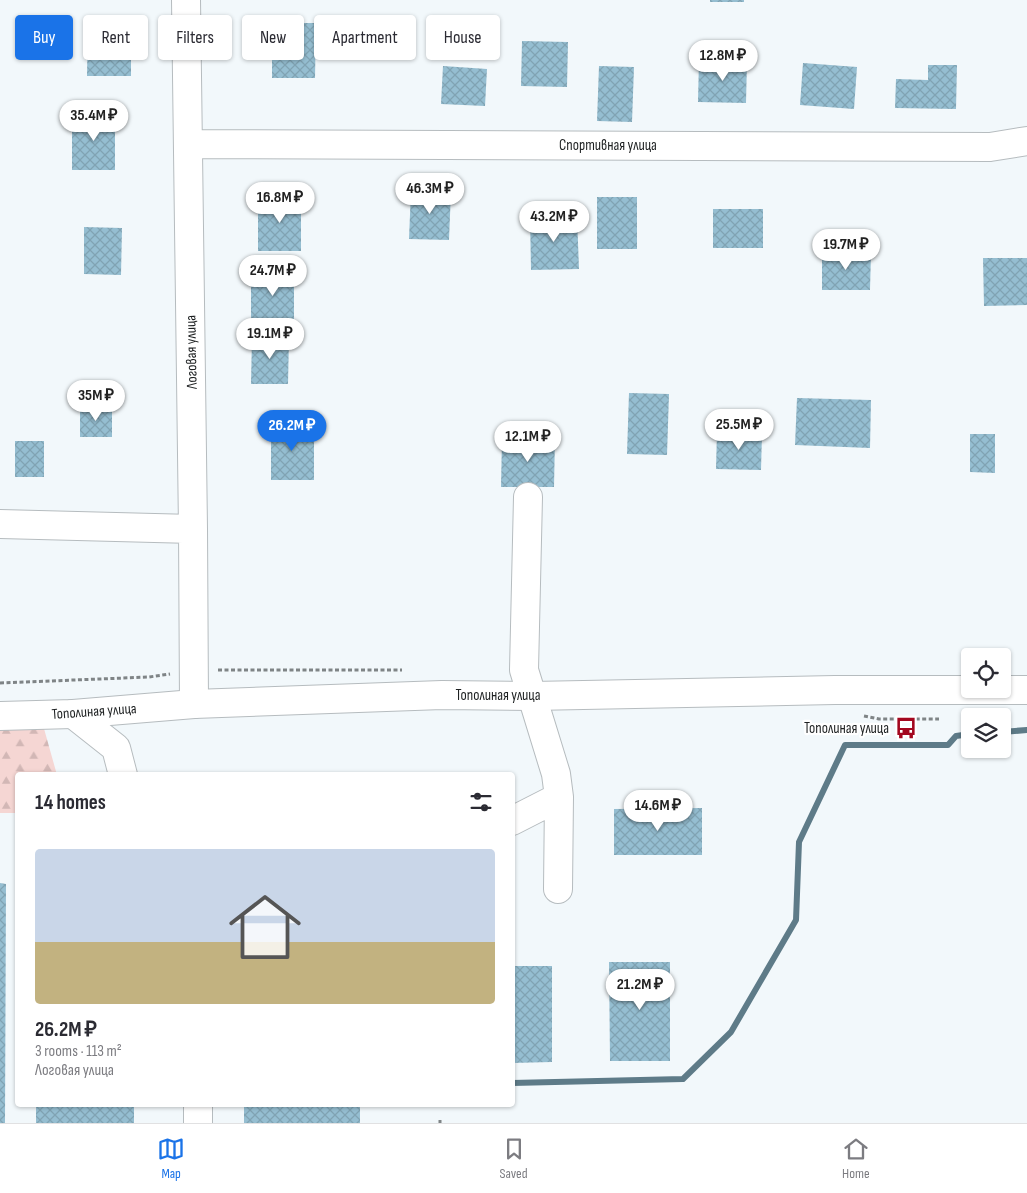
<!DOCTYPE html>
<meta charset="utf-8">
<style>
body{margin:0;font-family:"Sofia Sans Condensed",sans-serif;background:#f2f2f3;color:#2b2b33;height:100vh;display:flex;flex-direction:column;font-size:19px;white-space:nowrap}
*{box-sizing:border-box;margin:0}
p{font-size:16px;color:#7c7c81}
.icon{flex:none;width:28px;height:28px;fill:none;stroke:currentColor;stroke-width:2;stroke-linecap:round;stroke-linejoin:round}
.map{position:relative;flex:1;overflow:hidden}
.panel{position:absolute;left:15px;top:772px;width:500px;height:335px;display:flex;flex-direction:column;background:#fff;border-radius:5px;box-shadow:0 1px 4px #0004}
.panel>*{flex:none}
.banner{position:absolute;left:15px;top:15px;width:500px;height:45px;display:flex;gap:10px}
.tools{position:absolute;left:961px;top:648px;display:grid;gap:10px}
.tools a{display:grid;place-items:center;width:50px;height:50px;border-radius:5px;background:#fff;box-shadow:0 1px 4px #0004;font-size:25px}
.price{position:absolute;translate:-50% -42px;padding:0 11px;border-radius:18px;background:#fff;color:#222;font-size:16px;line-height:32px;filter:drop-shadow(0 1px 2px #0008)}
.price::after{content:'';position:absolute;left:50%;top:30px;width:15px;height:11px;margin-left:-8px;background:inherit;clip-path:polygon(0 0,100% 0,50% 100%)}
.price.selected{background:#1a73e8;color:#fff}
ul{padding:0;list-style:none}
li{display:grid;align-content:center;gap:10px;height:265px;padding:0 20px}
li span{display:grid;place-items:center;height:155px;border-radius:5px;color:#555}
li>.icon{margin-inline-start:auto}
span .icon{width:90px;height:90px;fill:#fffc;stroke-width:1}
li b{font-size:21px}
h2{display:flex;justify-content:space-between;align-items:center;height:60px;padding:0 20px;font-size:21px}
.chip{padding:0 18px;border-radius:5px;background:#fff;box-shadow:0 1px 4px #0004;font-size:18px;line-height:45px}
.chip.selected{background:#1a73e8;color:#fff}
.dock{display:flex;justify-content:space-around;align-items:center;height:70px;border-top:1px solid #e1e1e2;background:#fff;font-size:14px;color:#7c7c81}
.dock a{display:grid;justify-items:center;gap:2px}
.dock .selected{color:#1a73e8}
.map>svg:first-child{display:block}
</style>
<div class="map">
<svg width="1027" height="1123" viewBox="0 0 1027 1123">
<defs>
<pattern id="forest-firs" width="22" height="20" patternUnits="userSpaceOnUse" patternTransform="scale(1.25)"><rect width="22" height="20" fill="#f5d6d3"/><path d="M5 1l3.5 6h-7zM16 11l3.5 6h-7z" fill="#d2b7b5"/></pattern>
<pattern id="building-cross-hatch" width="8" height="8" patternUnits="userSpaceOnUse" patternTransform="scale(1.25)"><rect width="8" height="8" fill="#95bed1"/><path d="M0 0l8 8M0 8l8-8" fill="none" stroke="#80a3b3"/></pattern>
</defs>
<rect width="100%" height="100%" fill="#f2f8fb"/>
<path fill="url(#forest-firs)" d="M43,725L57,775H18L17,813H0V727Z"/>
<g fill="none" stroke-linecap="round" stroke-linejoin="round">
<path stroke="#5e7b88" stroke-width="6" d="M1002,732L1027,730
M512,1083L683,1079L731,1032L796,920L799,842L845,745H948L956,736L970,734"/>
</g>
<path fill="url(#building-cross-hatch)" d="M710,0H744V2H710Z
M88,21H131V76H87Z
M272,23H316L315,78H272Z
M522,41L568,42L567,87L521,86Z
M699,60L747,61L746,103L698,102Z
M803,63L857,67L854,109L800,105Z
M928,65H957L956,109L895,108L896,79L928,80Z
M443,66L487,69L485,106L441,104Z
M599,66L634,67L632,122L597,121Z
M72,115H115V170H72Z
M411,190L451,191L449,240L409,239Z
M258,196H301V251H258Z
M597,197H637V249H597Z
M713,209H763V248H713Z
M577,216L579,269L531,270L530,217Z
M84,227L122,228L121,275L84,274Z
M822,253H871L870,290H822Z
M983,258H1027V305L984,306Z
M251,269H294V325L251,324Z
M252,336L289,337L288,384H251Z
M629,393L669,394L667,455L627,454Z
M797,398L871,400L870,448L795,445Z
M80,407H112V437H80Z
M271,425H314V480H271Z
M717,431L762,433L761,470L716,469Z
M970,434H995V473L970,472Z
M502,438H555L554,487H501Z
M15,441H44V477H15Z
M702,808V855H614V809Z
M0,883L6,884L5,1123H0Z
M609,962H670V1061H610Z
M512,966H552V1062L512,1063Z
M36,1105H134V1123H36Z
M244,1105H360V1123H244Z"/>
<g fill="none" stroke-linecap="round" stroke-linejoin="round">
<g stroke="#b6bcbf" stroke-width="30">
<path id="minor" d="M186,0L193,529L194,704
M188,144L990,147L1027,141
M528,497L524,670L556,774L559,797L558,889
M0,524L193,529
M73,714L116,748L123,775
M512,821L559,797
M198,1123V1105"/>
</g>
<g stroke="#b6bcbf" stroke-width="30">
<path id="major" d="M0,716L73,714L194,704L442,695L532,696L835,690H1027"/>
</g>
<path stroke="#7f8486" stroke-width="3" stroke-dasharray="4 2.5" stroke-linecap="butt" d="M218,670H402
M0,683L149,677L170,674
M864,716L879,719H939
M440,1120V1123"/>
<use href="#minor" stroke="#fff" stroke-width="28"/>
<use href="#major" stroke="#fff" stroke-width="28"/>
</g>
<defs>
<g id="bus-bare" transform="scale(1.725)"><path d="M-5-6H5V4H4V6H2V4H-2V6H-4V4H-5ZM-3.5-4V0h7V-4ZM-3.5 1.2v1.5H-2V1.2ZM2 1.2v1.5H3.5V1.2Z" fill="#a3071f" stroke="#fff" stroke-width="2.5" paint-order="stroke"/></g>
</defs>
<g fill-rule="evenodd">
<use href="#bus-bare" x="906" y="728"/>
</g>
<g text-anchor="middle" stroke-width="4.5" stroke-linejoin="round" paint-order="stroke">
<g font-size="15" fill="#1d2021" stroke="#fff">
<text x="608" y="150">Спортивная улица</text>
<text transform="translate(191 352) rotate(-91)" y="5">Логовая улица</text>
<text x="498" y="700">Тополиная улица</text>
<text transform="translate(94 711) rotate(-4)" y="5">Тополиная улица</text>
</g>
<g font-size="15" fill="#1d2021" stroke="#fff" text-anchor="end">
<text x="889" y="733">Тополиная улица</text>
</g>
</g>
</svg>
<div class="tools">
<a><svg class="icon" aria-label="locate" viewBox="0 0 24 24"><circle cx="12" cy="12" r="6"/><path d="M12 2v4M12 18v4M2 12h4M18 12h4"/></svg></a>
<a><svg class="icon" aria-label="layers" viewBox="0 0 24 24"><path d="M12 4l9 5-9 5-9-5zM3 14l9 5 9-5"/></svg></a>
</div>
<b class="price" style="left:723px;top:82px">12.8M ₽</b>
<b class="price" style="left:94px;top:142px">35.4M ₽</b>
<b class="price" style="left:430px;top:215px">46.3M ₽</b>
<b class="price" style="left:280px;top:224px">16.8M ₽</b>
<b class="price" style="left:554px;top:243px">43.2M ₽</b>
<b class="price" style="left:846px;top:271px">19.7M ₽</b>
<b class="price" style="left:273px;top:297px">24.7M ₽</b>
<b class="price" style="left:270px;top:360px">19.1M ₽</b>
<b class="price" style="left:96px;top:422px">35M ₽</b>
<b class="price" style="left:739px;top:451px">25.5M ₽</b>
<b class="price selected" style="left:292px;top:452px">26.2M ₽</b>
<b class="price" style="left:528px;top:463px">12.1M ₽</b>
<b class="price" style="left:658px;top:832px">14.6M ₽</b>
<b class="price" style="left:640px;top:1011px">21.2M ₽</b>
<div class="banner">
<a class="chip selected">Buy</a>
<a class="chip">Rent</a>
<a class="chip">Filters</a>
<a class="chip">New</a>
<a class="chip">Apartment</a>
<a class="chip">House</a>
</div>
<section class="panel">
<h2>14 homes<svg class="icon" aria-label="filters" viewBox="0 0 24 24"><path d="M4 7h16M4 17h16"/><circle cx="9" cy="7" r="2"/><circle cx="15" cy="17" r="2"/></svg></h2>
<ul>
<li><span style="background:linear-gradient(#c9d6e8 60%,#c2b280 0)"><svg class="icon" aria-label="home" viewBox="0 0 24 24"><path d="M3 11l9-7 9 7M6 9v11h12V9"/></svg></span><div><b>26.2M ₽</b><p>3 rooms · 113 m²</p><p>Логовая улица</p></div></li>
</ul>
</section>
</div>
<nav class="dock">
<a class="selected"><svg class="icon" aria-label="map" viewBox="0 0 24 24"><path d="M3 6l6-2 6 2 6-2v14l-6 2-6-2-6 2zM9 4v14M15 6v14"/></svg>Map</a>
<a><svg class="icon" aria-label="saved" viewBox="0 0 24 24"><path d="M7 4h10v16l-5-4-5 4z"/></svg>Saved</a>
<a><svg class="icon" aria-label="home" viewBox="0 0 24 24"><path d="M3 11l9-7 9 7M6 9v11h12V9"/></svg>Home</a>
</nav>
